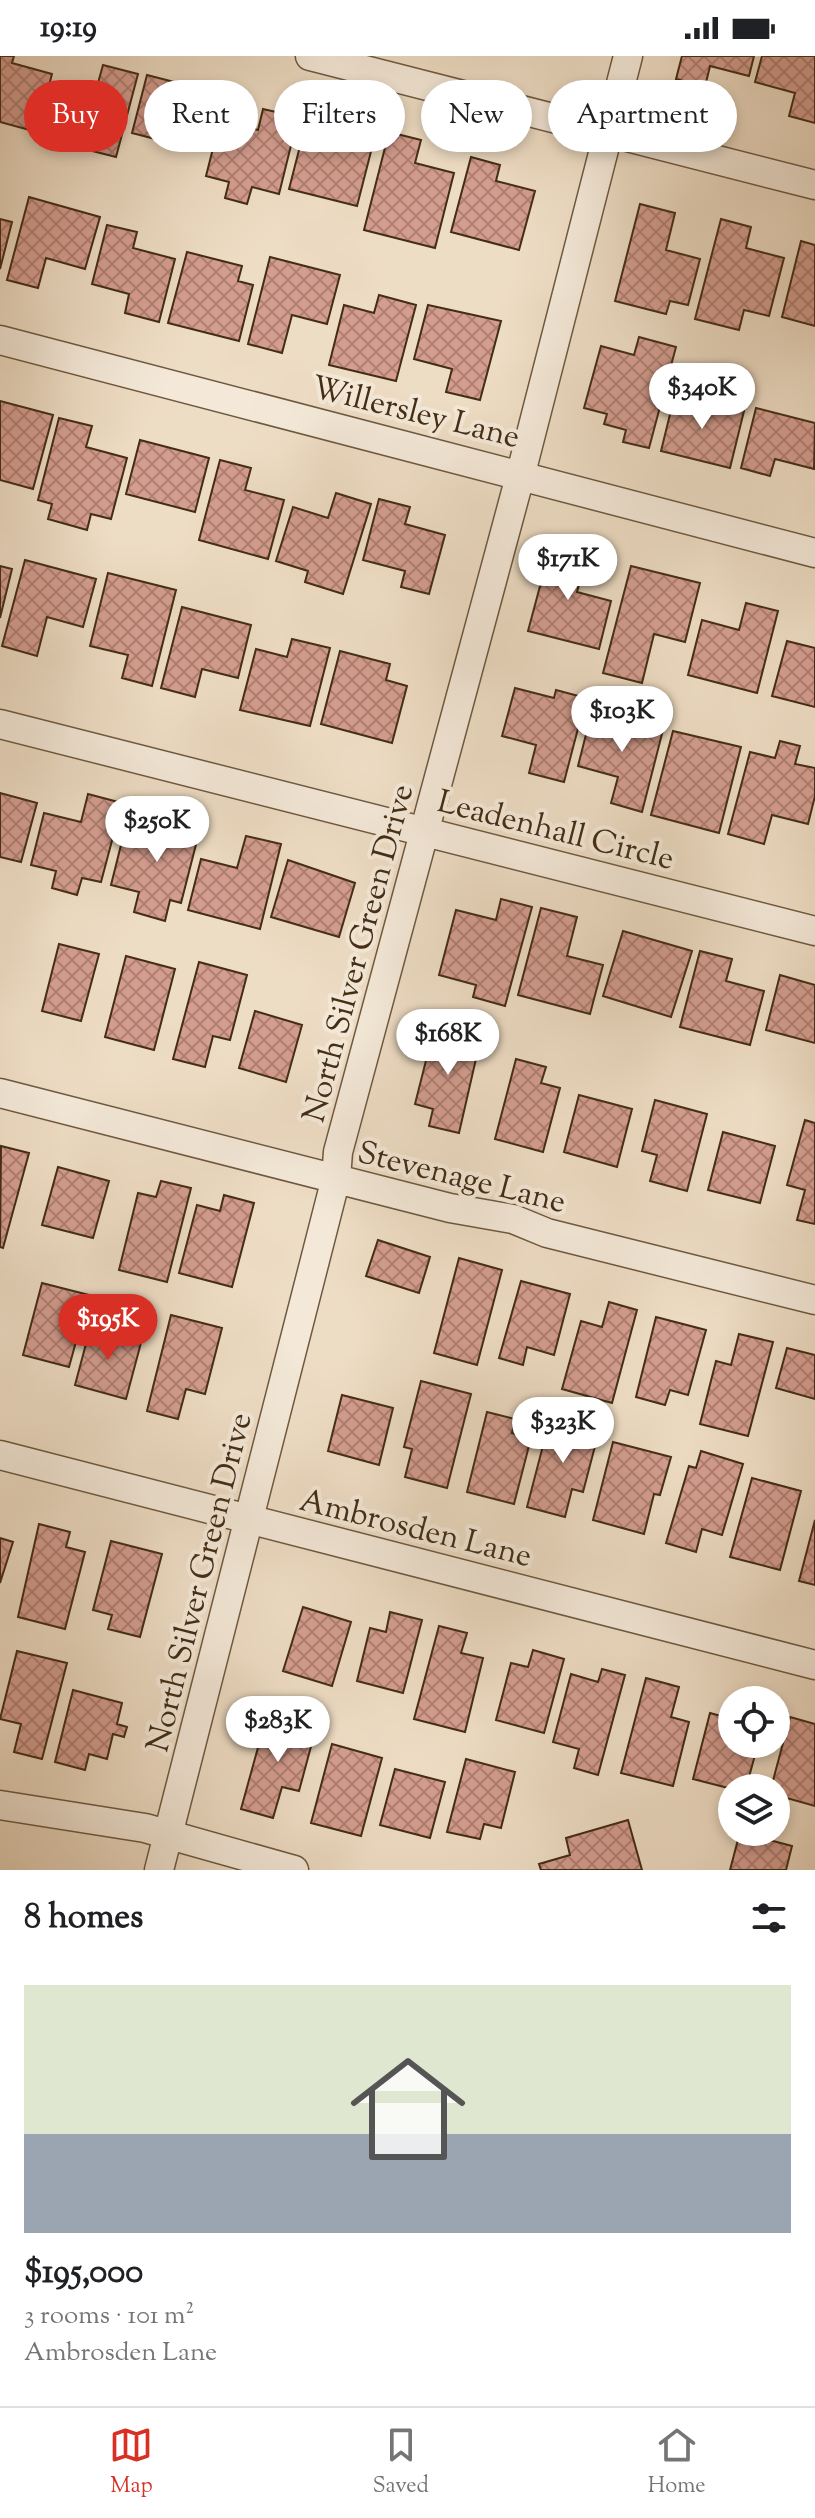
<!DOCTYPE html>
<meta charset="utf-8">
<style>
body{margin:0;font-family:"Sorts Mill Goudy",serif;background:#f6f6f6;color:#202124;height:100vh;display:flex;flex-direction:column;font-size:30px;white-space:nowrap}
*{box-sizing:border-box;margin:0}
p{font-size:26px;color:#757577}
.icon{flex:none;width:44px;height:44px;fill:none;stroke:currentColor;stroke-width:2;stroke-linecap:round;stroke-linejoin:round}
.map{position:relative;height:1814px;overflow:hidden}
.side{display:flex;flex-direction:column;background:#fff;flex:1}
.side>*{flex:none}
.banner{position:absolute;left:24px;top:24px;width:768px;height:72px;display:flex;gap:16px}
.controls{position:absolute;left:718px;top:1630px;display:grid;gap:16px}
.controls a{display:grid;place-items:center;width:72px;height:72px;border-radius:50%;background:#fff;box-shadow:0 4px 12px #0003;font-size:40px}
.price{position:absolute;translate:-50% -68px;padding:0 18px;border-radius:28px;background:#fff;color:#222;font-size:26px;line-height:52px;filter:drop-shadow(0 2px 4px #0008)}
.price::after{content:'';position:absolute;left:50%;top:48px;width:24px;height:18px;margin-left:-12px;background:inherit;clip-path:polygon(0 0,100% 0,50% 100%)}
.price.selected{background:#d93025;color:#fff}
ul{padding:0;list-style:none}
li{display:grid;align-content:center;gap:16px;height:424px;padding:0 24px}
li span{display:grid;place-items:center;height:248px;border-radius:0px;color:#555}
li>.icon{margin-inline-start:auto}
span .icon{width:144px;height:144px;fill:#fffc;stroke-width:1}
li b{font-size:34px}
h2{display:flex;justify-content:space-between;align-items:center;height:96px;padding:0 24px;font-size:34px}
.pill{padding:0 28px;border-radius:36px;background:#fff;box-shadow:0 4px 12px #0003;font-size:28px;line-height:72px}
.pill.selected{background:#d93025;color:#fff}
.status{display:flex;justify-content:space-between;align-items:center;height:56px;padding:0 40px;background:#fff;direction:ltr}
.status svg{height:22px;fill:currentColor}
.tab-bar{display:flex;justify-content:space-around;align-items:center;height:112px;border-top:2px solid #e0e0e0;background:#fff;font-size:22px;color:#757577}
.tab-bar a{display:grid;justify-items:center;gap:4px}
.tab-bar .selected{color:#d93025}
.map>svg:first-child{display:block}
</style>
<div class="status"><b>19:19</b><svg viewBox="0 0 49 12"><path d="M0 12V9h3v3zM5 12V6h3v6zM10 12V3h3v9zM15 12V0h3v12zM26 1h20v11H26zM47 4h2v5h-2z"/></svg></div>
<div class="map">
<svg width="815" height="1814" viewBox="0 0 815 1814">
<defs>
<pattern id="building-cross-hatch" width="8" height="8" patternUnits="userSpaceOnUse" patternTransform="scale(2)"><rect width="8" height="8" fill="#d59d90"/><path d="M0 0l8 8M0 8l8-8" fill="none" stroke="#ae8074"/></pattern>
</defs>
<rect width="100%" height="100%" fill="#eeddc5"/>
<filter id="stains"><feTurbulence type="fractalNoise" baseFrequency=".0025" numOctaves="4"/><feColorMatrix values="0 0 0 0 .2 0 0 0 0 .09 0 0 0 0 .02 0 0 0 .5 -.17"/></filter>
<radialGradient id="worn" r=".72"><stop offset=".6" stop-color="#630" stop-opacity="0"/><stop offset="1" stop-color="#630" stop-opacity=".3"/></radialGradient>
<path fill="url(#building-cross-hatch)" stroke="#432d14" stroke-width="2" d="M0,0H14L12,7L52,18L37,76L0,66Z
M682,0H754L749,20L710,10L705,31L676,23Z
M762,0H815V67L789,60L795,37L755,26Z
M103,9L138,18L116,101L45,83L58,35L93,45Z
M147,19L217,37L202,95L132,77Z
M263,53L298,61L279,138L252,131L247,148L225,142L229,126L206,120L220,65L258,74Z
M308,59L376,76L357,150L289,133Z
M389,76L421,84L415,107L454,117L435,192L364,174Z
M471,101L500,109L496,125L535,135L519,194L451,176Z
M29,141L100,161L85,213L46,202L38,232L7,224Z
M640,148L675,157L666,194L700,203L688,249L670,245L666,258L615,245Z
M0,163L12,166L0,213Z
M721,163L751,171L746,192L784,202L769,260L744,254L739,274L695,263Z
M107,169L137,176L133,192L175,203L159,266L125,257L129,238L92,228Z
M801,185L815,189V270L782,261Z
M187,196L242,210L238,225L253,229L239,285L168,267Z
M270,201L340,219L327,268L292,259L282,297L248,288Z
M379,239L416,249L396,325L329,309L344,249L374,257Z
M428,249L501,265L480,344L446,336L452,313L414,303Z
M639,281L676,291L649,392L623,386L626,374L604,368L607,358L584,352L601,290L634,299Z
M675,338L744,355L730,412L661,395Z
M0,345L53,359L33,433L0,424Z
M756,352L815,367L814,413L775,403L770,420L741,412Z
M59,362L92,370L86,391L127,402L111,463L91,458L87,474L48,463L52,448L38,444Z
M140,384L209,402L195,456L126,438Z
M220,404L251,412L245,434L284,444L268,503L199,484Z
M336,437L371,448L343,538L305,526L308,515L276,505L293,451L328,462Z
M379,443L410,451L405,468L445,479L429,538L401,531L405,515L363,504Z
M551,489L587,499L577,536L611,545L599,593L528,575Z
M25,504L96,523L83,571L47,561L37,600L2,590Z
M0,510L12,513L0,562Z
M631,510L700,527L685,586L654,578L642,627L603,617Z
M108,517L176,534L152,630L122,622L128,599L90,590Z
M746,547L778,555L757,637L688,619L702,564L739,574Z
M182,551L251,569L238,622L202,613L195,641L161,632Z
M292,583L330,592L310,670L240,654L256,593L287,601Z
M787,585L815,592V651L772,640Z
M340,595L390,608L386,624L407,630L392,687L321,668Z
M515,632L554,642L556,634L586,642L564,726L529,717L536,689L502,680Z
M593,651L664,670L642,756L611,747L618,721L578,710Z
M673,675L741,691L719,777L651,759Z
M780,685L800,690L795,708L815,712V740L808,768L772,759L764,788L728,778L750,696L775,702Z
M0,737L37,747L21,806L0,801Z
M88,738L122,747L101,826L82,822L77,839L52,832L56,815L31,809L44,757L81,766Z
M170,757L202,765L181,847L170,844L165,865L134,856L139,836L111,829L126,769L164,779Z
M246,780L281,788L260,873L188,854L201,803L237,812Z
M288,804L355,827L339,881L271,861Z
M501,843L532,851L505,950L473,941L476,929L439,919L456,854L496,864Z
M541,852L577,861L567,900L603,909L590,958L518,939Z
M623,875L692,895L671,961L603,940Z
M59,888L99,898L81,965L42,955Z
M700,895L732,903L726,925L764,935L750,989L680,971Z
M126,900L175,913L154,994L105,981Z
M199,906L247,919L230,984L213,980L205,1011L173,1003Z
M780,919L815,929V987L766,974Z
M255,955L302,969L286,1026L239,1012Z
M435,969L481,981L459,1077L429,1070L433,1053L415,1048Z
M516,1003L546,1011L541,1027L560,1032L543,1096L495,1083Z
M579,1039L632,1053L617,1111L564,1096Z
M655,1044L707,1058L687,1135L650,1125L657,1099L642,1095Z
M805,1064L815,1067V1168L797,1164L805,1134L787,1129Z
M723,1076L775,1090L760,1147L708,1134Z
M1,1090L29,1097L3,1192L0,1191Z
M58,1111L109,1125L93,1182L42,1169Z
M161,1125L191,1132L167,1226L119,1214L138,1137L156,1141Z
M224,1139L254,1147L232,1231L179,1217L197,1149L220,1155Z
M378,1184L430,1201L419,1237L366,1220Z
M459,1202L502,1214L477,1309L434,1297Z
M521,1225L570,1238L554,1299L527,1291L523,1309L499,1302Z
M42,1227L89,1239L69,1311L23,1299Z
M609,1246L637,1254L612,1347L562,1333L581,1265L602,1271Z
M171,1259L222,1272L205,1338L186,1333L178,1363L147,1355Z
M656,1261L706,1274L688,1339L670,1334L665,1349L636,1341Z
M91,1269L142,1283L126,1343L75,1329Z
M739,1278L773,1286L748,1380L700,1368L716,1305L731,1309Z
M787,1292L815,1299V1343L776,1332Z
M421,1325L471,1338L447,1432L405,1421L412,1393L404,1391Z
M342,1339L393,1352L379,1409L328,1395Z
M487,1356L515,1363L512,1377L531,1382L514,1448L467,1436Z
M551,1359L600,1371L583,1436L572,1433L565,1461L527,1451Z
M613,1386L671,1401L660,1439L654,1438L644,1478L593,1464Z
M701,1395L743,1408L722,1479L702,1473L696,1496L666,1487L689,1410L696,1412Z
M752,1422L801,1435L780,1514L730,1501Z
M815,1464V1529L799,1525Z
M39,1468L70,1476L66,1491L85,1496L65,1573L18,1561Z
M0,1482L13,1486L0,1527Z
M111,1485L162,1498L140,1581L108,1573L112,1559L93,1554Z
M303,1551L351,1566L332,1630L283,1615Z
M390,1556L422,1564L403,1637L357,1625L370,1572L386,1576Z
M439,1570L467,1577L461,1597L483,1602L465,1676L414,1663Z
M533,1594L564,1603L544,1677L496,1664L511,1607L528,1611Z
M17,1595L67,1607L42,1703L14,1696L21,1668L0,1663Z
M602,1613L625,1619L598,1719L574,1712L579,1693L553,1686L571,1618L598,1626Z
M646,1622L679,1631L671,1661L689,1666L673,1730L621,1717Z
M73,1634L122,1647L117,1668L127,1671L124,1681L113,1678L107,1703L89,1698L85,1714L55,1706Z
M710,1657L732,1663V1688H758L746,1732L732,1733L693,1723Z
M267,1659L316,1672L299,1735L282,1731L273,1762L241,1753Z
M790,1661L815,1668V1750L776,1739V1732H771Z
M332,1688L382,1702L361,1780L311,1767Z
M466,1703L515,1716L501,1772L484,1768L480,1783L447,1776Z
M395,1713L445,1726L430,1782L380,1769Z
M628,1764L642,1814H541L539,1808L570,1799L566,1782Z
M740,1776L792,1790L786,1814H730Z"/>
<g fill="none" stroke-linecap="round" stroke-linejoin="round">
<g stroke="#6e5940" stroke-width="31">
<path id="minor" d="M310,0L815,129
M0,284L815,497
M0,668L815,875
M0,1037L450,1152L513,1163L547,1177L815,1244
M0,1399L815,1609
M0,1749L145,1772L294,1814
M159,1814L336,1122L338,1096L521,417L628,0"/>
</g>
<use href="#minor" stroke="#f4e9d9" stroke-width="28"/>
</g>
<g text-anchor="middle" stroke-width="8" stroke-linejoin="round" paint-order="stroke">
<g font-size="32" fill="#432d14" stroke="#f4e9d9">
<text transform="translate(416 355) rotate(14)" y="11">Willersley Lane</text>
<text transform="translate(556 773) rotate(14)" y="11">Leadenhall Circle</text>
<text transform="translate(357 897) rotate(-75)" y="11">North Silver Green Drive</text>
<text transform="translate(462 1120) rotate(14)" y="11">Stevenage Lane</text>
<text transform="translate(416 1471) rotate(14)" y="11">Ambrosden Lane</text>
<text transform="translate(198 1526) rotate(-76)" y="11">North Silver Green Drive</text>
</g>
</g>
<rect width="100%" height="100%" filter="url(#stains)"/>
<rect width="100%" height="100%" fill="url(#worn)"/>
</svg>
<div class="controls">
<a><svg class="icon" aria-label="locate" viewBox="0 0 24 24"><circle cx="12" cy="12" r="6"/><path d="M12 2v4M12 18v4M2 12h4M18 12h4"/></svg></a>
<a><svg class="icon" aria-label="layers" viewBox="0 0 24 24"><path d="M12 4l9 5-9 5-9-5zM3 14l9 5 9-5"/></svg></a>
</div>
<b class="price" style="left:702px;top:375px">$340K</b>
<b class="price" style="left:568px;top:546px">$171K</b>
<b class="price" style="left:622px;top:698px">$103K</b>
<b class="price" style="left:157px;top:808px">$250K</b>
<b class="price" style="left:448px;top:1021px">$168K</b>
<b class="price selected" style="left:108px;top:1306px">$195K</b>
<b class="price" style="left:563px;top:1409px">$323K</b>
<b class="price" style="left:278px;top:1708px">$283K</b>
<div class="banner">
<a class="pill selected">Buy</a>
<a class="pill">Rent</a>
<a class="pill">Filters</a>
<a class="pill">New</a>
<a class="pill">Apartment</a>
</div>
</div>
<section class="side">
<h2>8 homes<svg class="icon" aria-label="filters" viewBox="0 0 24 24"><path d="M4 7h16M4 17h16"/><circle cx="9" cy="7" r="2"/><circle cx="15" cy="17" r="2"/></svg></h2>
<ul>
<li><span style="background:linear-gradient(#dfe7d0 60%,#9aa5b1 0)"><svg class="icon" aria-label="home" viewBox="0 0 24 24"><path d="M3 11l9-7 9 7M6 9v11h12V9"/></svg></span><div><b>$195,000</b><p>3 rooms · 101 m²</p><p>Ambrosden Lane</p></div></li>
</ul>
</section>
<nav class="tab-bar">
<a class="selected"><svg class="icon" aria-label="map" viewBox="0 0 24 24"><path d="M3 6l6-2 6 2 6-2v14l-6 2-6-2-6 2zM9 4v14M15 6v14"/></svg>Map</a>
<a><svg class="icon" aria-label="saved" viewBox="0 0 24 24"><path d="M7 4h10v16l-5-4-5 4z"/></svg>Saved</a>
<a><svg class="icon" aria-label="home" viewBox="0 0 24 24"><path d="M3 11l9-7 9 7M6 9v11h12V9"/></svg>Home</a>
</nav>
